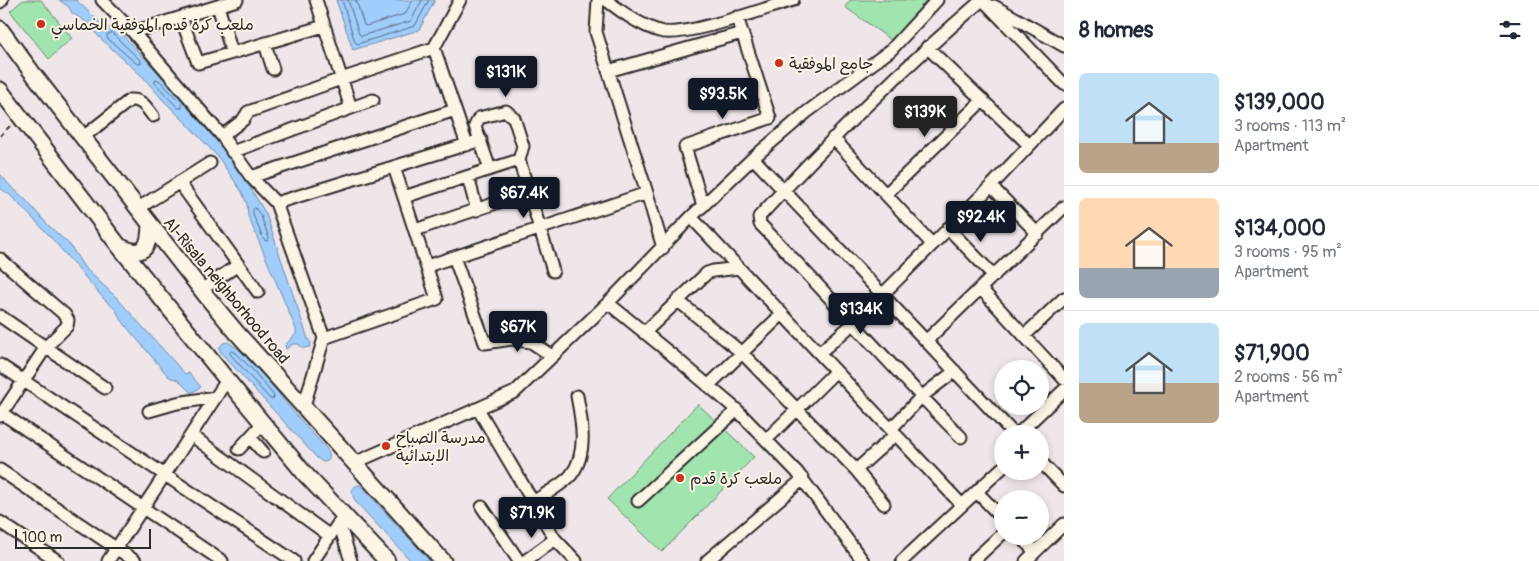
<!DOCTYPE html>
<meta charset="utf-8">
<style>
body{margin:0;font-family:Pangolin,"Playpen Sans Arabic",sans-serif;background:#f2f2f3;color:#1f2937;height:100vh;display:flex;flex-direction:column;font-size:19px;white-space:nowrap}
*{box-sizing:border-box;margin:0}
p{font-size:16px;color:#747a83}
.icon{flex:none;width:28px;height:28px;fill:none;stroke:currentColor;stroke-width:2;stroke-linecap:round;stroke-linejoin:round}
.map{position:relative;flex:1;overflow:hidden}
.drawer{display:flex;flex-direction:column;background:#fff;width:475px}
.drawer>*{flex:none}
.fabs{position:absolute;left:994px;top:360px;display:grid;gap:10px}
.fabs a{display:grid;place-items:center;width:55px;height:55px;border-radius:50%;background:#fff;box-shadow:0 2px 8px #0003;font-size:25px}
.scale{position:absolute;left:15px;bottom:12px;width:136px;box-sizing:border-box;padding-left:5px;border:2px solid #2b2b2b;border-top:0;font-size:14px;line-height:18px;white-space:nowrap;color:#2b2b2b;-webkit-text-stroke:4px #fcf5e5;paint-order:stroke}
.price{position:absolute;translate:-50% -42px;padding:0 11px;border-radius:5px;background:#111827;color:#fff;font-size:16px;line-height:32px;filter:drop-shadow(0 1px 2px #0008)}
.price::after{content:'';position:absolute;left:50%;top:30px;width:15px;height:11px;margin-left:-8px;background:inherit;clip-path:polygon(0 0,100% 0,50% 100%)}
.price.active{background:#222;color:#fff}
ul{padding:0;list-style:none}
li{display:flex;align-items:center;gap:15px;height:125px;padding:0 15px}
li+li{border-top:1px solid #e0e1e3}
li span{display:grid;place-items:center;flex:none;width:140px;height:100px;border-radius:8px;color:#555}
li>.icon{margin-inline-start:auto}
span .icon{width:60px;height:60px;fill:#fffc;stroke-width:1}
li b{font-size:21px}
h2{display:flex;justify-content:space-between;align-items:center;height:60px;padding:0 15px;font-size:21px}
main{display:flex;flex:1;min-height:0}
.map>svg:first-child{display:block}
</style>
<main>
<div class="map">
<svg width="1064" height="561" viewBox="0 0 1064 561">
<rect width="100%" height="100%" fill="#efe6e9"/>
<filter id="ink" filterUnits="userSpaceOnUse"><feTurbulence type="fractalNoise" baseFrequency=".02" numOctaves="2"/><feDisplacementMap in="SourceGraphic" scale="10" xChannelSelector="R" yChannelSelector="G"/><feConvolveMatrix kernelMatrix="1 2 1 2 8 2 1 2 1" color-interpolation-filters="sRGB"/></filter>
<g filter="url(#ink)">
<path fill="#a2e4af" stroke="#66886d" d="M23,0H41L72,38L49,59L10,11Z
M850,0H927L891,40L845,7Z
M698,404L754,457L662,552L607,499Z"/>
<path fill="#a0cdfb" stroke="#718ca8" d="M59,0H76L107,29L113,25L210,127L242,174L266,214L308,339L311,343L310,347L303,348L298,344H293L286,349L285,345L296,334V329L248,216L247,204L242,192L218,157L186,123L162,99L144,78L99,37L88,23L72,13L69,7Z
M336,0H435L419,30L353,50Z
M0,174L7,182V183L24,198L48,225L70,245L84,267L116,297L185,374L189,373L201,387L191,393L178,380L169,377L130,331L120,318L116,310L104,299L47,233L10,195L0,188Z
M228,342C255,358 272,387 292,410C303,423 315,436 326,448C330,454 332,462 323,462L317,458L222,354L219,348L223,343Z
M358,485L361,486L430,561H411L356,502C352,495 349,489 358,485Z"/>
<g fill="none" stroke-linecap="round" stroke-linejoin="round">
<path stroke="#5a6c7e" stroke-width="1" d="M342,0L355,42L357,44L415,26L429,0
M348,0L359,34L361,36L411,21L422,0
M356,0L364,25L366,26L405,14L413,0
M112,33L141,61V64H137L107,38V35Z
M156,80H159L182,104V108H178L155,83Z
M255,208L261,216L269,238L267,241L264,240L253,215V210Z
M232,351L235,353L252,369L274,396L273,399H270L231,355L230,353Z"/>
<g stroke="#2b2b2b" stroke-width="15">
<path id="minor" d="M102,0L133,32L222,136L251,177L276,203L324,338L304,406
M316,0L351,108
M598,0L596,32L647,193L663,248
M606,0C622,12 639,25 659,31C682,39 766,8 793,0
M983,0L1064,84
M0,2L2,0
M218,6L232,53
M994,6L1064,46
M181,18L198,63L324,26
M133,32L237,0
M265,44L273,69
M927,47L1029,145
M434,48L467,145
M608,71L742,33
M222,136L243,120L248,112L341,79L434,48L460,0
M82,138L130,100C142,99 146,107 153,116
M833,138L932,244
M232,152L373,100
M753,158L1014,434
M490,169L475,126L479,118L506,111L514,118L523,146L519,160L553,271
M251,177L455,110
M468,177L477,210
M179,182L258,292
M991,186L1038,234
M886,194L983,100
M404,197L519,160
M276,203L481,140
M703,206L685,147L770,118L737,17
M137,209L210,163
M691,217L962,505
M948,228L994,276
M415,230L529,192
M454,257L485,343L512,339L531,342L552,356
M0,259L65,315L68,320L67,326L46,347L0,416
M427,266L647,193
M981,289L1064,379
M201,290L238,265
M677,300L742,353L856,470L884,504
M608,303L671,354L737,410L797,472L863,561
M0,316L105,388
M644,333L707,273L713,271L739,268
M1024,336L1064,298
M324,338L437,299L394,167
M926,341L1064,207
M819,353L854,323L991,186L1064,109
M0,365L294,561
M708,386L782,314
M478,409L555,539L576,561
M149,411L177,403L216,397
M0,412L222,561
M891,429L921,397L955,371
M1018,434L1064,390
M191,435L330,536
M250,437L263,452
M961,437C892,368 828,294 760,224L759,217C829,140 903,68 982,0
M766,440L836,371
M239,449L264,422
M1040,461L1064,486
M354,463L515,392L608,303L691,217L753,158L807,112L891,50L937,0
M0,470L135,561
M856,470L896,434
M977,492L1002,518
M638,501L737,410
M533,502C542,496 565,483 571,475C588,454 582,421 577,396
M482,507L519,561
M0,522L58,561
M339,523L351,561
M1020,536L1035,552
M108,561L227,380
M313,561L344,515
M525,561L555,539
M707,561L803,479
M902,561L1002,468
M973,561L1002,534
M1026,561L1064,524"/>
</g>
<g stroke="#2b2b2b" stroke-width="19">
<path id="major" d="M0,29L31,71L207,297L237,333L443,561
M0,90L119,246L227,380L305,474L387,561
M119,246C143,258 149,249 150,226"/>
</g>
<path stroke="#2b2b2b" stroke-width="2" stroke-dasharray="5 4" stroke-linecap="butt" d="M0,136L11,125"/>
<use href="#minor" stroke="#fcf5e5" stroke-width="11"/>
<use href="#major" stroke="#fcf5e5" stroke-width="15"/>
</g>
</g>
<g fill="#c8321e" stroke="#fcf5e5" stroke-width="2">
<circle cx="41" cy="24" r="5"/>
<circle cx="779" cy="63" r="5"/>
<circle cx="386" cy="446" r="5"/>
<circle cx="680" cy="478" r="5"/>
</g>
<g text-anchor="middle" stroke-width="4" stroke-linejoin="round" paint-order="stroke">
<g font-size="16" fill="#2b2b2b" stroke="#fcf5e5" text-anchor="start">
<text x="51" y="30">ملعب كرة قدم الموفقية الخماسي</text>
<text x="789" y="69">جامع الموفقية</text>
<text x="396" y="443">مدرسة الصباح<tspan x="396" dy="18">الابتدائية</tspan></text>
<text x="690" y="484">ملعب كرة قدم</text>
</g>
<g font-size="16" fill="#2b2b2b" stroke="#fcf5e5">
<text transform="translate(227 290) rotate(50)" y="6">Al-Risala neighborhood road</text>
</g>
</g>
</svg>
<div class="fabs">
<a><svg class="icon" aria-label="locate" viewBox="0 0 24 24"><circle cx="12" cy="12" r="6"/><path d="M12 2v4M12 18v4M2 12h4M18 12h4"/></svg></a>
<a>+</a>
<a>−</a>
</div>
<div class="scale">100 m</div>
<b class="price" style="left:506px;top:98px">$131K</b>
<b class="price" style="left:723px;top:120px">$93.5K</b>
<b class="price active" style="left:925px;top:138px">$139K</b>
<b class="price" style="left:524px;top:219px">$67.4K</b>
<b class="price" style="left:981px;top:243px">$92.4K</b>
<b class="price" style="left:861px;top:335px">$134K</b>
<b class="price" style="left:518px;top:353px">$67K</b>
<b class="price" style="left:532px;top:539px">$71.9K</b>
</div>
<section class="drawer">
<h2>8 homes<svg class="icon" aria-label="filters" viewBox="0 0 24 24"><path d="M4 7h16M4 17h16"/><circle cx="9" cy="7" r="2"/><circle cx="15" cy="17" r="2"/></svg></h2>
<ul>
<li><span style="background:linear-gradient(#bfe0f5 70%,#b9a48a 0)"><svg class="icon" aria-label="home" viewBox="0 0 24 24"><path d="M3 11l9-7 9 7M6 9v11h12V9"/></svg></span><div><b>$139,000</b><p>3 rooms · 113 m²</p><p>Apartment</p></div></li>
<li><span style="background:linear-gradient(#ffd9b3 70%,#9aa5b1 0)"><svg class="icon" aria-label="home" viewBox="0 0 24 24"><path d="M3 11l9-7 9 7M6 9v11h12V9"/></svg></span><div><b>$134,000</b><p>3 rooms · 95 m²</p><p>Apartment</p></div></li>
<li><span style="background:linear-gradient(#bfe0f5 60%,#b9a48a 0)"><svg class="icon" aria-label="home" viewBox="0 0 24 24"><path d="M3 11l9-7 9 7M6 9v11h12V9"/></svg></span><div><b>$71,900</b><p>2 rooms · 56 m²</p><p>Apartment</p></div></li>
</ul>
</section>
</main>
